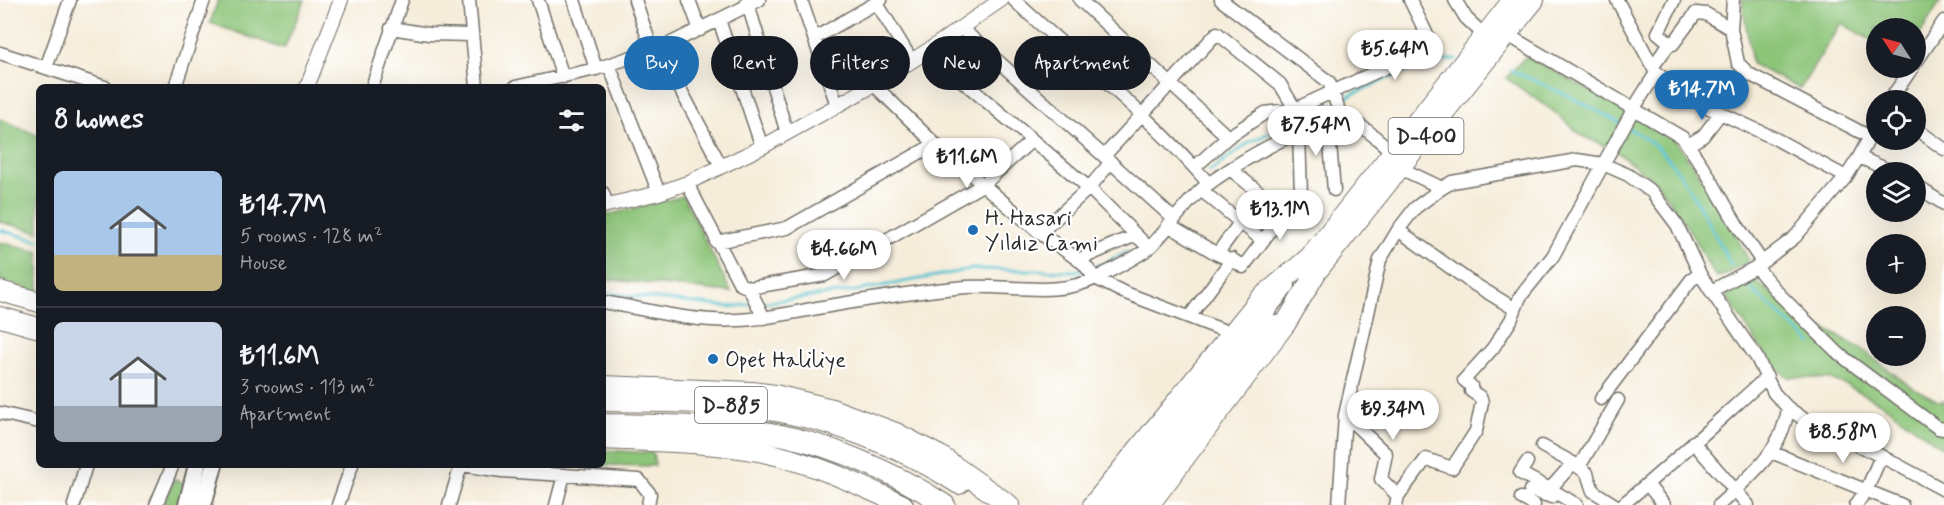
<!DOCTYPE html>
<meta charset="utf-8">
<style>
body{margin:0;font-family:Mynerve,sans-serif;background:#242831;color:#f1f3f6;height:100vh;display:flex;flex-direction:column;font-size:22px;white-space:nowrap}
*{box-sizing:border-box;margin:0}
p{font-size:20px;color:#9ea1a6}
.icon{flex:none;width:33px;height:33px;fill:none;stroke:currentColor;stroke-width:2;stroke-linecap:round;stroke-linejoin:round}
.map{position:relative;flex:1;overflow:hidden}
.details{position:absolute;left:36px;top:84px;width:570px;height:384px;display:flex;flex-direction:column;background:#171b24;border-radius:9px;box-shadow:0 6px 24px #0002}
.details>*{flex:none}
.banner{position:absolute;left:624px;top:36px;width:570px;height:54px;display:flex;gap:12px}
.needle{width:39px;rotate:306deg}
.fabs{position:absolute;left:1866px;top:18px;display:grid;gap:12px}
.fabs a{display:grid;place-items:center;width:60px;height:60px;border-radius:50%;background:#171b24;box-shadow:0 6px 24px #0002;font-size:30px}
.price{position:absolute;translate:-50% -51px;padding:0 14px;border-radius:21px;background:#fff;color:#222;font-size:20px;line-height:39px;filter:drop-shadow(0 2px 3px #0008)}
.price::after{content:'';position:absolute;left:50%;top:36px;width:18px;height:14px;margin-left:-9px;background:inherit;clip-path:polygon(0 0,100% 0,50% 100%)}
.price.selected{background:#1f6fb2;color:#fff}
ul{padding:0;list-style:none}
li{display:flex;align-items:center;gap:18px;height:150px;padding:0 18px}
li+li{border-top:2px solid #363941}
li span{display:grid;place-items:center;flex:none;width:168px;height:120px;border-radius:9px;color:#555}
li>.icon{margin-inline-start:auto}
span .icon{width:72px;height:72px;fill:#fffc;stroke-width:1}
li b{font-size:26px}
h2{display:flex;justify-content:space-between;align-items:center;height:72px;padding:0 18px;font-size:26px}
.pill{padding:0 21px;border-radius:27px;background:#171b24;box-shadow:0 6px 24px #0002;font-size:21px;line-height:54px}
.pill.selected{background:#1f6fb2;color:#fff}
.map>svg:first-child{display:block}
</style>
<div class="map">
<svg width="1944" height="505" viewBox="0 0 1944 505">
<rect width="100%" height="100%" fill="#fff"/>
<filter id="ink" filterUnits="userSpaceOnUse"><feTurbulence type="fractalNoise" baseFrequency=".0167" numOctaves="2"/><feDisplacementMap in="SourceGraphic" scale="12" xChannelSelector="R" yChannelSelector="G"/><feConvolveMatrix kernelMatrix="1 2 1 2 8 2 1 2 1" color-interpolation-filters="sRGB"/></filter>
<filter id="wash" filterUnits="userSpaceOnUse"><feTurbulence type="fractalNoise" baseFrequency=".008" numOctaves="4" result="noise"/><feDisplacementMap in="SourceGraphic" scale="24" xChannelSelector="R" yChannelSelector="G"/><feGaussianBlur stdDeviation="1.35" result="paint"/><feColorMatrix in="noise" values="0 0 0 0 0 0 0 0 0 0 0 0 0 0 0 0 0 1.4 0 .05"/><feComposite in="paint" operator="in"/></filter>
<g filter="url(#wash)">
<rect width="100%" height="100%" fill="#f5ecd9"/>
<path fill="#8dc579" stroke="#5c7852" stroke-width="1.5" d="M218,0H305L284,49L210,23Z
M1742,0H1941L1916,41V28H1876V43L1841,23L1800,89L1752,64Z
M1526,56L1659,129L1677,143L1693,165L1727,218L1749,261L1725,275L1717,277L1711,270L1691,233L1657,183L1617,152L1581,135L1553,111L1506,78Z
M0,119L39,136V232L0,222Z
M683,196L731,292L603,279V216Z
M0,242L39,252V292L0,280Z
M1752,279L1810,321L1860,348L1910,386L1940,402L1944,400V449L1882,404L1848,386L1831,379L1788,377L1771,364L1726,296Z
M603,450L653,453L655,466L603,465Z
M174,479L189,486L184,505H164Z"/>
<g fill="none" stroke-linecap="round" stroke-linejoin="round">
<path stroke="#56c2d0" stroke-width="3" d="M1511,70L1573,98L1622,124
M1338,101C1376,83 1414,64 1456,59
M1628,128C1641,135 1656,144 1666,156C1693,188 1711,229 1731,265
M1209,172L1250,142L1332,104
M0,230L39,241
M1090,267L1104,264L1126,251
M1745,283L1811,343
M603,293L730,307L753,304
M760,303L855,291L973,269L1076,271L1083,269"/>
</g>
</g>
<g filter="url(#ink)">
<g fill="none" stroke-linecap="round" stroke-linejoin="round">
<g stroke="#726f68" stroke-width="15">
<path id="minor" d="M469,0L477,87
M538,0L563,77
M574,0L596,69
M635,0L652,50
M689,0L700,30
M801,0L837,105
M1014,0C1079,61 1151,116 1209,184
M1080,0L1228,137
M1221,0L1329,82L1340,114V120
M1455,0L1466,18L1485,36
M1617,0L1656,73L1703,105L1774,138L1846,177
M1733,0L1731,29L1738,63L1749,74L1870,137
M747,1L787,133
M876,2L912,61
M719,20L762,147
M391,28L429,34L471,35
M961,28L1174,219
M1506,34L1683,138L1705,170L1737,225L1762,262
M815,38L881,0
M1670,43L1673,44L1696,13L1706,14L1731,29
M659,49L721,166
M927,51L1089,188L1149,248
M0,53L105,87
M1916,62L1944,21
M609,65L659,193
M1653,66L1670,43L1658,33L1674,0
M46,68L70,0
M874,85L935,144L1040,233L1083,263L1095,278L1123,292L1233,334
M175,87L204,0
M372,87L402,0
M515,87L596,69L652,50L659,49L759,0
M1890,100L1912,68
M1328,122L1334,190
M1916,129L1944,149
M1688,145L1703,136L1720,114
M1104,156L1217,33L1280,84L1295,109
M1859,157L1893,172
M1195,167L1228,137L1265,113L1295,109L1428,48L1431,43L1410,0
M1400,168L1442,188L1452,182L1577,160L1603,164L1628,175L1652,192L1677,225L1700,274L1711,291L1757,358L1774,393L1788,408L1805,420L1881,456L1944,490
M687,183L740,284L749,288L825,275L984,184L1032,140
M1916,186L1944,204
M1201,190L1262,240
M603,193L607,205
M1168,225L1217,254L1224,257
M1398,230L1469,281L1515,309
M1040,233L1089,188L1111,162
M716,242L787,228L935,144
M1217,254L1261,194L1230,169
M1078,260L1136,235
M1756,267L1779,294L1839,354L1938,428L1944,429
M749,288L764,318
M1711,291L1756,267L1795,237L1846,177L1859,157L1876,125
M603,302C647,309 693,323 738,320C766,319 794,312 823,307C870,299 918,291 966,287C1009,284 1056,298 1096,278C1108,272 1142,255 1151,246C1169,228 1183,206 1202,189C1229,167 1324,108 1357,124C1368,129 1382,144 1393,152
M1190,316L1232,259L1243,267L1296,197L1301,195L1299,133
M1601,399L1691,280L1700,274
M0,413L39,422
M1345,415L1386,454L1381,479L1398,496
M1693,442L1748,505
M1542,446L1573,463L1587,473L1593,491L1615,505
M1771,452L1902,505
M1527,462L1520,473L1550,489
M1573,463L1550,489L1577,505
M462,465L502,471L639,480L650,494L648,505
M1579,467L1618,400
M1647,484L1664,505
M1530,490L1552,497
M1521,498L1534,505
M74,505L86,465
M156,505L172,467
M338,505L352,465
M449,505L461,465
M556,505L564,475
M1339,505L1345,415L1380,260L1398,230L1415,208L1442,188
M1396,505L1398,496L1426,459L1452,468L1476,431L1482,402L1480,397L1471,391V386L1464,380L1493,348L1511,320L1520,297L1553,256L1634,108L1656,73
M1622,505C1672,464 1719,420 1767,377
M1719,505C1748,478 1783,451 1788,408
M1856,505L1867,489L1881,456"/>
</g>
<g stroke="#726f68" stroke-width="16">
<path id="tertiary" d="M307,87L341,0
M603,206L659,193L687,183L762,147L874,85L927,51L1001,0"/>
</g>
<g stroke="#726f68" stroke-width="20">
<path id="secondary" d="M187,505L197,465
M203,505L214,465"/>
</g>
<g stroke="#726f68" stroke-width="21">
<path id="primary" d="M1110,505L1286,285
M1129,505L1274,324"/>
</g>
<g stroke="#726f68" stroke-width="22">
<path id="trunk" d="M0,291L39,302
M0,317L39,328
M603,386L752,392L775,395L832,409L896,433L940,456L1009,505
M603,401C652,402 701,401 750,407C823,416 898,444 959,484
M603,424C657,425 710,425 763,432C821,440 897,473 945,505
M603,439C654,442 707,441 758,451C809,461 856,483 903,505
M1093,505L1260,299L1309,258L1513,0
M1149,505L1286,323L1317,271L1534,0"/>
</g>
<use href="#minor" stroke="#fff" stroke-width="12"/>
<use href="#tertiary" stroke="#fff" stroke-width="14"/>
<use href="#secondary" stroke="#fff" stroke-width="16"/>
<use href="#primary" stroke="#fff" stroke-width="18"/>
<use href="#trunk" stroke="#fff" stroke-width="20"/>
</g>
</g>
<g fill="#1f6fb2" stroke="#fff" stroke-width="2">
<circle cx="973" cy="230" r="6"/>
<circle cx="713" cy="359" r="6"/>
</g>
<g text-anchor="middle" stroke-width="4.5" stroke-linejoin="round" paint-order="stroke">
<g fill="#fff" stroke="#6b6b6b" stroke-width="1.5">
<rect x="1388.5" y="118" width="75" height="36" rx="4.5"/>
<rect x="695" y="387" width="72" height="36" rx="4.5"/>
</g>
<g font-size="21" font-weight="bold" fill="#2b2b2b">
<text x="1426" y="143">D-400</text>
<text x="731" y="412">D-885</text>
</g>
<g font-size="22" fill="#2b2b2b" stroke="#fff" text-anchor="start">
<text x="985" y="225">H. Hasari<tspan x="985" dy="25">Yıldız Cami</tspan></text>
<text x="725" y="367">Opet Haliliye</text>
</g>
</g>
</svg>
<div class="fabs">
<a><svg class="needle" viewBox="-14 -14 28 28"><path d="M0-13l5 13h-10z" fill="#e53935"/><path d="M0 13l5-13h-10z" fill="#9ea1a6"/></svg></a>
<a><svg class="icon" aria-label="locate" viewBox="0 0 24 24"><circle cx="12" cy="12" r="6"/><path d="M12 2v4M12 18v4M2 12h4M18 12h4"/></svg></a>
<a><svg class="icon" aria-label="layers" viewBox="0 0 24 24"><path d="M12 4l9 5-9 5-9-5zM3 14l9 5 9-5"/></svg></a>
<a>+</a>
<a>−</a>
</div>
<b class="price" style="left:1395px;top:81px">₺5.64M</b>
<b class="price selected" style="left:1702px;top:121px">₺14.7M</b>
<b class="price" style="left:1316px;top:157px">₺7.54M</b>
<b class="price" style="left:967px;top:189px">₺11.6M</b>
<b class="price" style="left:1280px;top:241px">₺13.1M</b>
<b class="price" style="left:844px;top:281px">₺4.66M</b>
<b class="price" style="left:1393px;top:441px">₺9.34M</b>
<b class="price" style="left:1843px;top:464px">₺8.58M</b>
<div class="banner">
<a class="pill selected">Buy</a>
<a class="pill">Rent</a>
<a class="pill">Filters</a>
<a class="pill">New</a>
<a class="pill">Apartment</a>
</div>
<section class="details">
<h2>8 homes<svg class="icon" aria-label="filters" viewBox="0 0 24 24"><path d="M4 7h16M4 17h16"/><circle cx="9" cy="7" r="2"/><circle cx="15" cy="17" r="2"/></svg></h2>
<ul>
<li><span style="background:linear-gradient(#a9c7e8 70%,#c2b280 0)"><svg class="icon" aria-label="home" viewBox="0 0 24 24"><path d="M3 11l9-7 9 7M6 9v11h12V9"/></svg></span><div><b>₺14.7M</b><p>5 rooms · 128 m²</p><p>House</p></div></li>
<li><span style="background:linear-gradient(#c9d6e8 70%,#9aa5b1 0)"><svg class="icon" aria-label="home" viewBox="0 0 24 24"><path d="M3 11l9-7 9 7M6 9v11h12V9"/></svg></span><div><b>₺11.6M</b><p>3 rooms · 113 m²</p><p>Apartment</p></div></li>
</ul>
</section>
</div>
